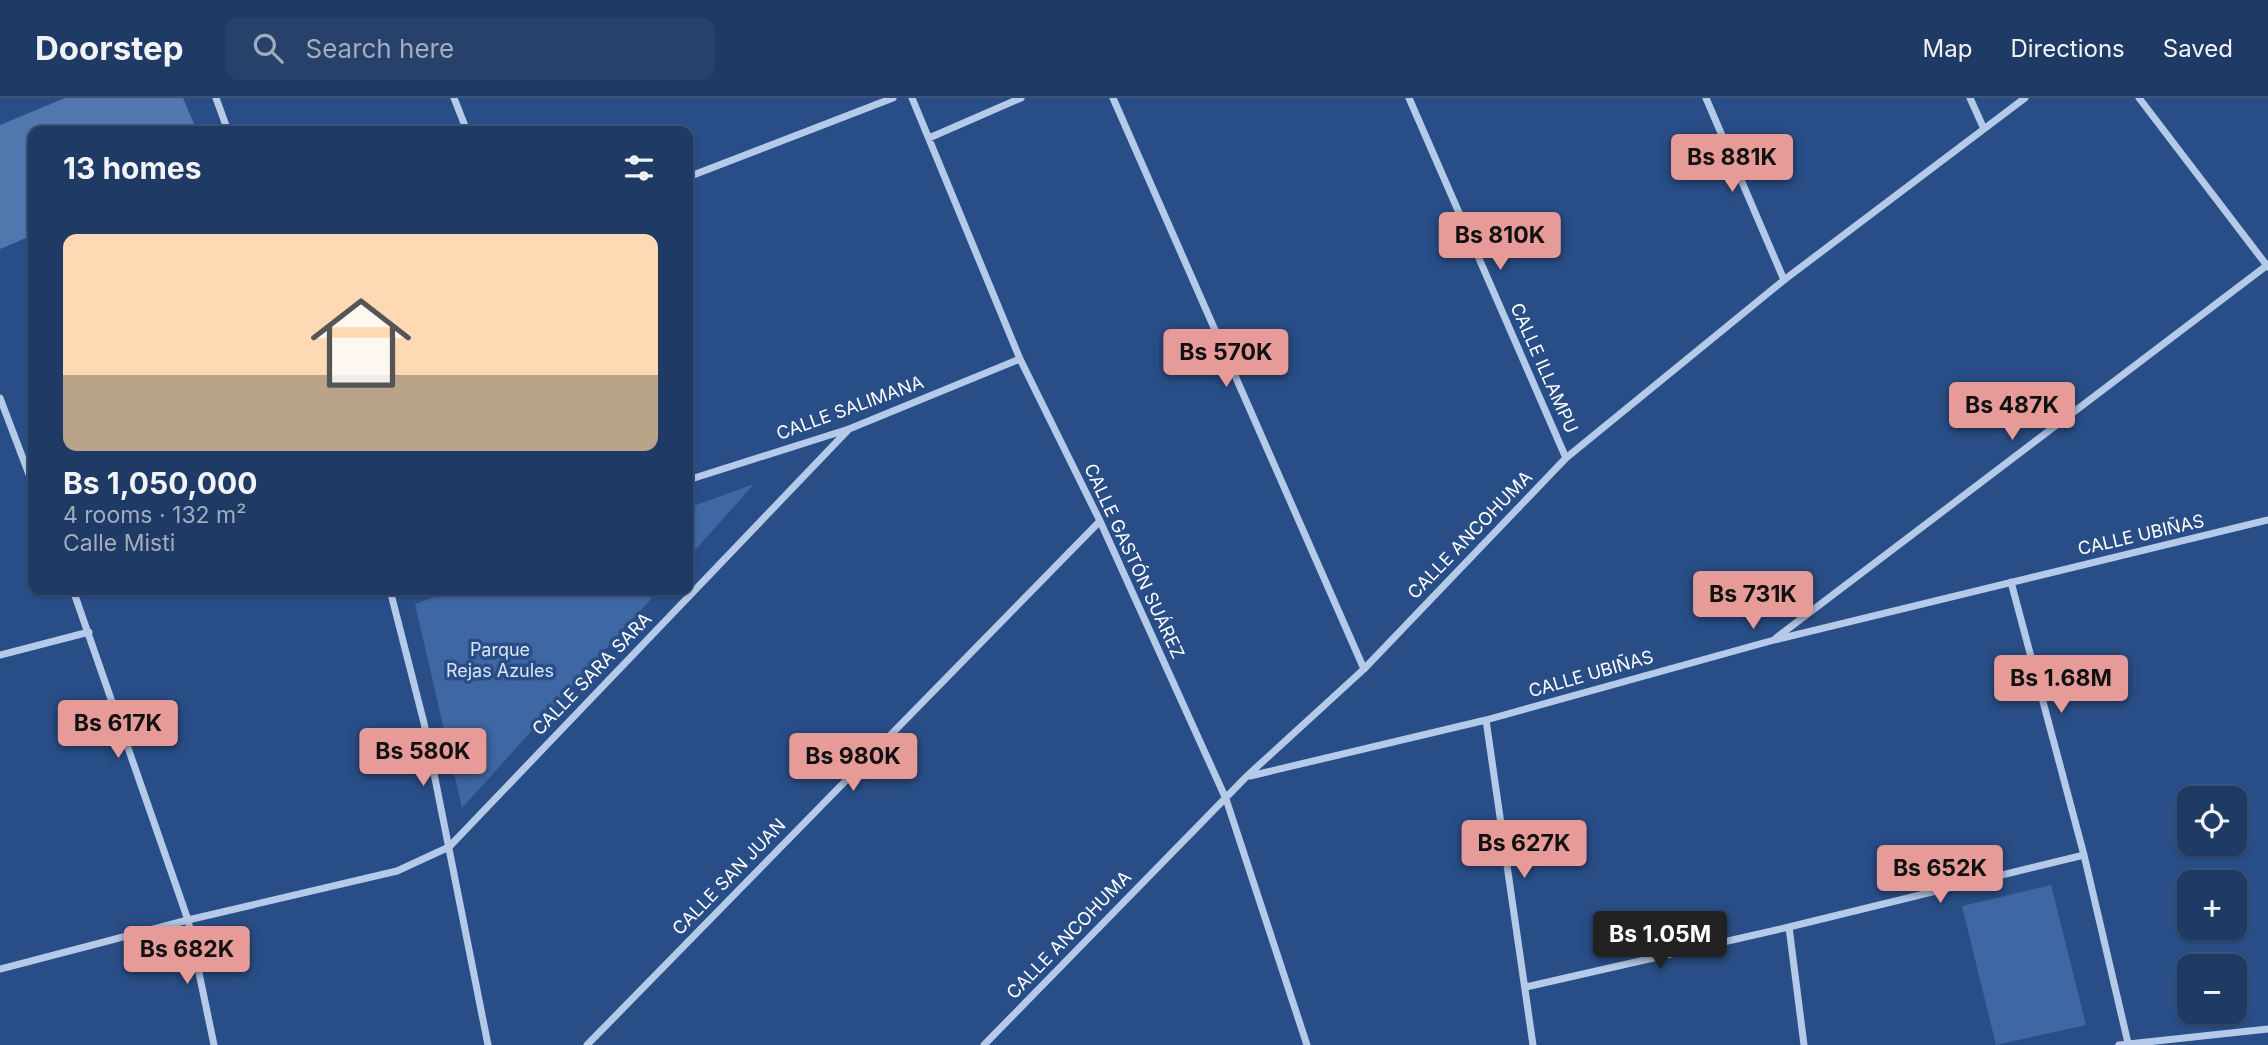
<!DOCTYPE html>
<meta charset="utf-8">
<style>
body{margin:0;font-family:Inter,sans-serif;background:#27416b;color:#f1f3f6;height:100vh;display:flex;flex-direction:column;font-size:26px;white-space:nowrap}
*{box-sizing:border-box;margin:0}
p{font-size:23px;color:#a1adbf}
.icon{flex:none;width:38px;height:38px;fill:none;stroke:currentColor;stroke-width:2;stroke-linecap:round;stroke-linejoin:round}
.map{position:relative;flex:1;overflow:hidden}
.details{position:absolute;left:28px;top:28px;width:665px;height:469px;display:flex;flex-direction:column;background:#1f3a65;border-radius:14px;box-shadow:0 2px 5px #0004,0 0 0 2px #3c5479}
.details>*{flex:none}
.controls{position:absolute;left:2177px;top:688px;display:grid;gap:14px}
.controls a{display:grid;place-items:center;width:70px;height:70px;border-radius:14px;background:#1f3a65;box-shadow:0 2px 5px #0004,0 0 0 2px #3c5479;font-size:35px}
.price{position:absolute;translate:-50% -60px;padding:0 16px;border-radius:7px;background:#e69b98;color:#111;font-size:23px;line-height:46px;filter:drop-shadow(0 2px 4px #0008)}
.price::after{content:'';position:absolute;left:50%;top:42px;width:21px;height:16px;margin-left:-10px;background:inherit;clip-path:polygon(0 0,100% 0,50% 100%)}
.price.current{background:#222;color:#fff}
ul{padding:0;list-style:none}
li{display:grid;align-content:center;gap:14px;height:371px;padding:0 35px}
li+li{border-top:2px solid #3c5479}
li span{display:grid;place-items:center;height:217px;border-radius:14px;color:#555}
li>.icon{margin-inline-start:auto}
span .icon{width:126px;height:126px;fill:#fffc;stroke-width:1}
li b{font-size:30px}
h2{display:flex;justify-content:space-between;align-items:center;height:84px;padding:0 35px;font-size:30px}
header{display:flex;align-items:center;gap:42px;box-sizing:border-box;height:98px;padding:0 35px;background:#1f3a65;border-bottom:2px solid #3c5479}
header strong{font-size:33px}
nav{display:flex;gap:38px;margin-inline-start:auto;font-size:24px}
.search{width:490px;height:63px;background:#27416b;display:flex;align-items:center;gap:18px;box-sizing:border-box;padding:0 24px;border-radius:14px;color:#a1adbf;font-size:26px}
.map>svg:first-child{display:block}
</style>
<header>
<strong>Doorstep</strong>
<div class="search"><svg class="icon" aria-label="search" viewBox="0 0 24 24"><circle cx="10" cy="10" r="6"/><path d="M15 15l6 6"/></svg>Search here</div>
<nav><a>Map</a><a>Directions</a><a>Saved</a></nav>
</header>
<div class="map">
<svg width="2268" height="947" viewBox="0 0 2268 947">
<rect width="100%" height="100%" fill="#294e87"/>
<path fill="#3e67a3" d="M754,386L688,460V410Z
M455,492H659L462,710L415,506Z
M2051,787L2086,927L1996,947L1962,808Z"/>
<path fill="#5277ae" d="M65,0H183L197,33H33V137L0,151V27Z"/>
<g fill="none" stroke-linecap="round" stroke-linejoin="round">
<path stroke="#b5cae8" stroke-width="7" d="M216,0L228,33
M454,0L467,33
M912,0L1020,261L1100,423L1226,701L1307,947
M1113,0L1364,571
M1409,0L1566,360
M1706,0L1784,182
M1970,0L1984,31
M2139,0L2268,169
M929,40L1021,0
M688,79L893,0
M0,300L33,387
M688,382L849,331L1020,261
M2011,484L2084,757L2128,945
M73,492L188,822L214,947
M390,492L424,625L488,947
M1776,540L2266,168
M0,557L89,534
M1486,622L1533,947
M1250,678L1486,622L1774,542L2268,422
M1789,829L1804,947
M0,871L188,822L397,773L449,749L849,331
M1526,889L1789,829L2084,757
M587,947L1100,423
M984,947L1247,678L1364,571L1566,360L1784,182L2025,0
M2119,947L2268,931"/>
</g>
<g text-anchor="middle" stroke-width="7" stroke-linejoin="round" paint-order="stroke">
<g font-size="18" fill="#fff" stroke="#294e87">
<text transform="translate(1544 270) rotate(66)" y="6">CALLE ILLAMPU</text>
<text transform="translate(850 310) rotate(-20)" y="6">CALLE SALIMANA</text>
<text transform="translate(1470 437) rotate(-46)" y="6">CALLE ANCOHUMA</text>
<text transform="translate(2141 437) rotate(-13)" y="6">CALLE UBIÑAS</text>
<text transform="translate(1134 463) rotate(65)" y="6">CALLE GASTÓN SUÁREZ</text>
<text transform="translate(592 576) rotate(-46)" y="6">CALLE SARA SARA</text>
<text transform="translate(1591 576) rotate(-16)" y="6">CALLE UBIÑAS</text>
<text transform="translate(729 779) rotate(-46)" y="6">CALLE SAN JUAN</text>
<text transform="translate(1069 837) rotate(-46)" y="6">CALLE ANCOHUMA</text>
</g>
<g font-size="18" fill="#d9e5f6" stroke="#294e87">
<text x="500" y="558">Parque<tspan x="500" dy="21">Rejas Azules</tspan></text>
</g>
</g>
</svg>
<div class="controls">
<a><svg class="icon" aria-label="locate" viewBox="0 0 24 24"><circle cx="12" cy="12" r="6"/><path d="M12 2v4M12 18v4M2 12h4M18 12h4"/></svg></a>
<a>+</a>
<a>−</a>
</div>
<b class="price" style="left:1732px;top:96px">Bs 881K</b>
<b class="price" style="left:1500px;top:174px">Bs 810K</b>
<b class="price" style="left:1226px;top:291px">Bs 570K</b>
<b class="price" style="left:2012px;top:344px">Bs 487K</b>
<b class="price" style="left:1753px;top:533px">Bs 731K</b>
<b class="price" style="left:2061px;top:617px">Bs 1.68M</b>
<b class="price" style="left:118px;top:662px">Bs 617K</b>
<b class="price" style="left:423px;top:690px">Bs 580K</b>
<b class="price" style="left:853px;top:695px">Bs 980K</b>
<b class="price" style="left:1524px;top:782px">Bs 627K</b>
<b class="price" style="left:1940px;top:807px">Bs 652K</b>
<b class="price current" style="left:1660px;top:873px">Bs 1.05M</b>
<b class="price" style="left:187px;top:888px">Bs 682K</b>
<section class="details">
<h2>13 homes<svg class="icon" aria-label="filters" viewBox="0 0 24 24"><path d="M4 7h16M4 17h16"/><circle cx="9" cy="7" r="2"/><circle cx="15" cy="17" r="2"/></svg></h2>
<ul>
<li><span style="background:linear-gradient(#ffd9b3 65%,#b9a48a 0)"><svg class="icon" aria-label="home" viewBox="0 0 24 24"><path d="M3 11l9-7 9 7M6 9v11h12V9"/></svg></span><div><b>Bs 1,050,000</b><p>4 rooms · 132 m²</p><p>Calle Misti</p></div></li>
</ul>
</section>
</div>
